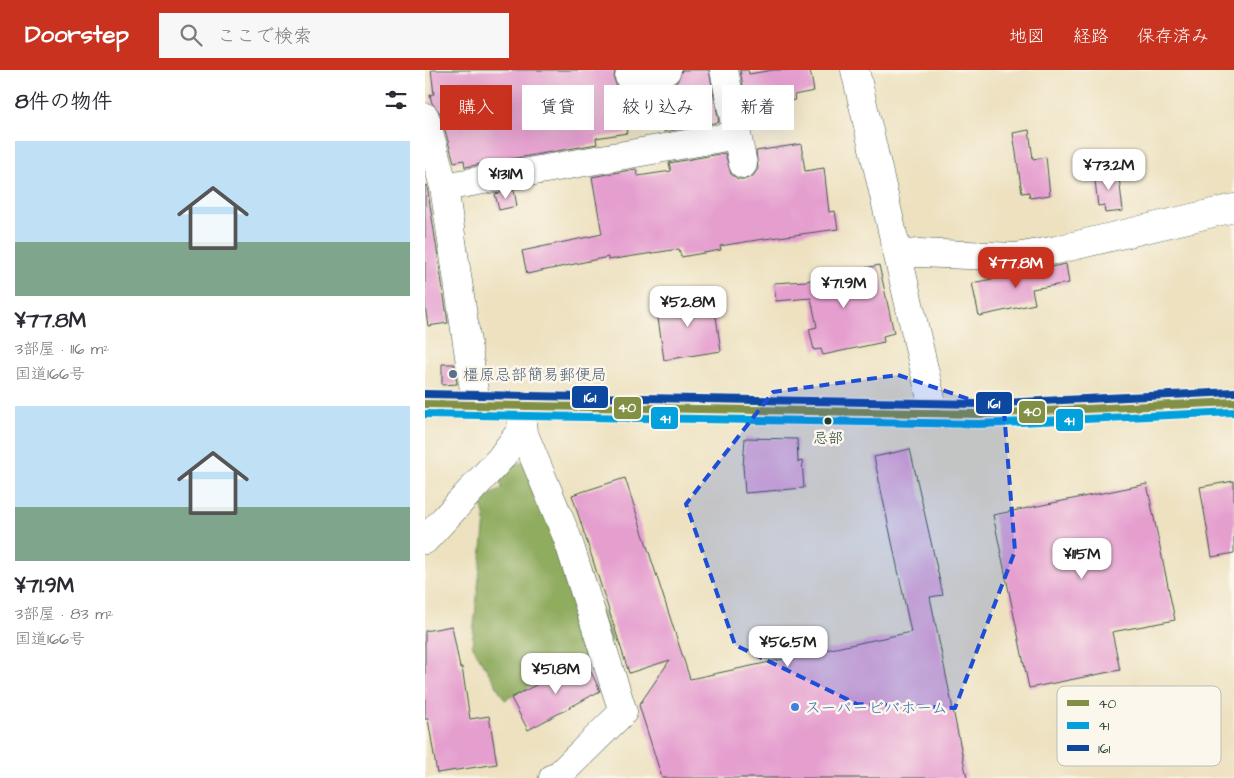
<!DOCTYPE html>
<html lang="ja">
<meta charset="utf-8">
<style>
body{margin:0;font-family:"Architects Daughter","Klee One",sans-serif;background:#f7f7f7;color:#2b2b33;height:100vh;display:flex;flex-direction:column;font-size:19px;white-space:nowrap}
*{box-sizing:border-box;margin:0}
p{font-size:16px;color:#7c7c81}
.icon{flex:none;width:28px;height:28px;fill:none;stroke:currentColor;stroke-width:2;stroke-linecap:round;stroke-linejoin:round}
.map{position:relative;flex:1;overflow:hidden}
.details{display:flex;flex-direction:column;background:#fff;width:425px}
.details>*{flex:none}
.hud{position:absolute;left:15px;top:15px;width:475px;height:45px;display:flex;gap:10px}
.price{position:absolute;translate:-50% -42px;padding:0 11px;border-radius:10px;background:#fff;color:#222;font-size:16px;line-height:32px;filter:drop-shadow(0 1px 2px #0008)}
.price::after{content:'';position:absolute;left:50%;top:30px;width:15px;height:11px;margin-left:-8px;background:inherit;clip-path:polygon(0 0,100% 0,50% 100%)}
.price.active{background:#c8321e;color:#fff}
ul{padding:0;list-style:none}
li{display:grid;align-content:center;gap:10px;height:265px;padding:0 15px}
li span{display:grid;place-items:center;height:155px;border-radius:0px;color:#555}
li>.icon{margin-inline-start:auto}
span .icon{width:90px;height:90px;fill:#fffc;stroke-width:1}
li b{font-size:21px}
h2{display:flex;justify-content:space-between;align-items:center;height:60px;padding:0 15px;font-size:21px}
.tag{padding:0 18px;border-radius:0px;background:#fff;box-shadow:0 5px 20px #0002;font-size:18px;line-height:45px}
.tag.active{background:#c8321e;color:#fff}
header{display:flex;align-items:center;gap:30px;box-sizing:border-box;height:70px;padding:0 25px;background:#c8321e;color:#fff}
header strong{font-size:24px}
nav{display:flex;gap:28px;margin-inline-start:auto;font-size:18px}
.search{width:350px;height:45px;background:#f7f7f7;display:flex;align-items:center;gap:12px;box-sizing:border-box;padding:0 18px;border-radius:0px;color:#7c7c81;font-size:19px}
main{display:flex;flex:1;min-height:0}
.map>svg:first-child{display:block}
</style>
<header>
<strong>Doorstep</strong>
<div class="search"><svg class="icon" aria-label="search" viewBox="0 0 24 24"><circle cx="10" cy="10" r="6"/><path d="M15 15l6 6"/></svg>ここで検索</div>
<nav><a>地図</a><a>経路</a><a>保存済み</a></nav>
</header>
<main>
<section class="details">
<h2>8件の物件<svg class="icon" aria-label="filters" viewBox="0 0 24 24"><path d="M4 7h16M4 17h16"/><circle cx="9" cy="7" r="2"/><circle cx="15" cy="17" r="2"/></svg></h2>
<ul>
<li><span style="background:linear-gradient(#bfe0f5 65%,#7fa58c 0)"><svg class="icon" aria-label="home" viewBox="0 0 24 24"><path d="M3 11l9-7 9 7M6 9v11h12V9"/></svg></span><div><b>¥77.8M</b><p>3部屋 · 116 m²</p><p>国道166号</p></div></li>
<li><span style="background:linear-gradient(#bfe0f5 65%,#7fa58c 0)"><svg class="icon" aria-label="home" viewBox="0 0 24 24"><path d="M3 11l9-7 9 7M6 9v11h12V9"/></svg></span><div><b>¥71.9M</b><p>3部屋 · 83 m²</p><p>国道166号</p></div></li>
</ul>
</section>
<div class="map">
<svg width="809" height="708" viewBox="0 0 809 708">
<rect width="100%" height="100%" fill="#fbf7ec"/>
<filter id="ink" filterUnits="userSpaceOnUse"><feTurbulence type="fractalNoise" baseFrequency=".02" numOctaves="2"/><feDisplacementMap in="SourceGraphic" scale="10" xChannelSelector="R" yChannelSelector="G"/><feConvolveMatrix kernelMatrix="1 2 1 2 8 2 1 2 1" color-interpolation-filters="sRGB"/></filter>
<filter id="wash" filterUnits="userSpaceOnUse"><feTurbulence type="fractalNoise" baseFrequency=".0096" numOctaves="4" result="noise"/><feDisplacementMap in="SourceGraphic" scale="20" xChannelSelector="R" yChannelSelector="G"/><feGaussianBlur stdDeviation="1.12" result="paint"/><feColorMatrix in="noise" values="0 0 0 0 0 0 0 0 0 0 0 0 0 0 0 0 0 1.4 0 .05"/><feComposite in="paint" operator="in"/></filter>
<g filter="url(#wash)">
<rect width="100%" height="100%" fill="#ede1c0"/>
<path fill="#90ac5e" stroke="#587449" d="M117,386L188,570L80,630L47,575L60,449L55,430L77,419L73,400Z"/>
<g id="blocks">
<path fill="#e59fcf" d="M6,0H190L189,9L192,17L198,22H206L245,15L252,12L257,0H284L294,52L239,62L238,54L201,59L202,63L171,68L172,74L40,97L39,90L29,92L15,43L7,33L5,25L9,24Z
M315,0H323L324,4L348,0H385L389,21L369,25L370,30L322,37Z
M604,60L608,89L621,87L625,125L605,128L604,122L597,123L588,63Z
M376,74L380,101L399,98L404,142L410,141L413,159L332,170L295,176L296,180L256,187L254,179L183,190V187L102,204L97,181L177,164L167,107L211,99L213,106L246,101L244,93L300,83L306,104L313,109H321L328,106L333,99L331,81Z
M693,99L698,141L680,143L679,135L673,136L669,102Z
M2,115L23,253L3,256L0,235V116Z
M89,120L92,136L74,140L70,124Z
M641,194L644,213L607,219L610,234L554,246L547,213Z
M454,195L469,263L458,266L459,272L398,285L396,279L389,280L384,259L392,257L386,228L351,231L349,213L381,211Z
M288,226L296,281L239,290L231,234Z
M17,294H29L32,314L17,315Z
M320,368L372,369L373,392L377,391L379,418L320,423L318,396Z
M485,379L518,525L505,527L542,708H237L214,635L245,590L204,603L147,425L200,408L265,609L486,562L449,387Z
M809,411V483L787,487L775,417Z
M722,414L750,550L687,562L695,600L604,618L568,445Z
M27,556L35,598L37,597L45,649L64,646L72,694L12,703L3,649H0V561Z
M160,589L175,621L103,660L86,628Z"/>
</g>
</g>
<g filter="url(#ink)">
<use href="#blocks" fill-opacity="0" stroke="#3e5649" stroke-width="1"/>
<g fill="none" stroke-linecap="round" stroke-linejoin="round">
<g stroke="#3e5649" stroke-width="29">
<path id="minor" d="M299,0L318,94
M430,0L509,342
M204,7L242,0
M0,47L19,117L51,334
M19,117L312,65
M473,185L493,183L591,187L631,180L809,138
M97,359L142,467L198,642L136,703L128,708
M0,470L75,389L97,359V345"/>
</g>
<g stroke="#3e5649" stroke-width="29">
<path id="highway" d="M0,334L554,344L809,332"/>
</g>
<use href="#minor" stroke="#fff" stroke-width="28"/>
<use href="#highway" stroke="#f9bc8a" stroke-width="28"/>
<g stroke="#fbf7ec" stroke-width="11">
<path id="bus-1" d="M0,334L554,344L809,332"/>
</g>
<g stroke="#fbf7ec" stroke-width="11">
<path id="bus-2" d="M0,344L554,354L809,342"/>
</g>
<g stroke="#fbf7ec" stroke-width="11">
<path id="bus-3" d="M0,324L554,334L809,322"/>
</g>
<use href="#bus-1" stroke="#829046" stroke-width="8"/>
<use href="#bus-2" stroke="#02a0dd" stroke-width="8"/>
<use href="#bus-3" stroke="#0e479e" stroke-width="8"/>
</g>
</g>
<path fill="#1d4ed8" fill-opacity="0.2" stroke="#1d4ed8" stroke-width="4" stroke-dasharray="10 6" stroke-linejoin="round" d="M473,305L579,341L590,481L530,638L432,634L310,575L261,434L348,322Z"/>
<circle fill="#5c6f8a" stroke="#fbf7ec" stroke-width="2" cx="28" cy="304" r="5"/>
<circle fill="#1f3d34" stroke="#fbf7ec" stroke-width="2" cx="403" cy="351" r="4.5"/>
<circle fill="#3f7fe0" stroke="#fbf7ec" stroke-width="2" cx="370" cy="637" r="5"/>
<g text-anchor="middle" stroke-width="5" stroke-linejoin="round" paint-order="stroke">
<g font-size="15" fill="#1f3d34" stroke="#fbf7ec">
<text x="403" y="373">忌部</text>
</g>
<g font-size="16" fill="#4e5e75" stroke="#fbf7ec" text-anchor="start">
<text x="38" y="310">橿原忌部簡易郵便局</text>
</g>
<g font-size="16" fill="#366cbe" stroke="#fbf7ec" text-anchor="start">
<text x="380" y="643">スーパービバホーム</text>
</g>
</g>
<rect x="632" y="616" width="164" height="80" rx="8" fill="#fbf7ec" stroke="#b9bfb5" stroke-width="1"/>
<rect x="642" y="630" width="22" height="6" fill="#829046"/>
<rect x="642" y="652" width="22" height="7" fill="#02a0dd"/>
<rect x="642" y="675" width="22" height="6" fill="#0e479e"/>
<g font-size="14" fill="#1f3d34">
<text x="673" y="638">40</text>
<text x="673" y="660">41</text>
<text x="673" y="683">161</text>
</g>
<g stroke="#fbf7ec" stroke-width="2">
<rect x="146" y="315" width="38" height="24" rx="5" fill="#0e479e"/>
<rect x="550" y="321" width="38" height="24" rx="5" fill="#0e479e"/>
<rect x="188" y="326" width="29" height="24" rx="5" fill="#829046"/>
<rect x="593" y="330" width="28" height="24" rx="5" fill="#829046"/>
<rect x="225" y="336" width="29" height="24" rx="5" fill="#02a0dd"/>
<rect x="630" y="338" width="29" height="24" rx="5" fill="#02a0dd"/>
</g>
<g font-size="14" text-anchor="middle" font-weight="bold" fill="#fff">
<text x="165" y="332">161</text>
<text x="569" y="338">161</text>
<text x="202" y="342">40</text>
<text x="607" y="346">40</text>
<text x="240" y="353">41</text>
<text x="644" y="355">41</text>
</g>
</svg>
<b class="price" style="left:684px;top:121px">¥73.2M</b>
<b class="price" style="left:81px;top:130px">¥131M</b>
<b class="price active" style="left:591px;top:219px">¥77.8M</b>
<b class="price" style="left:419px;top:239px">¥71.9M</b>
<b class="price" style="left:263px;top:258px">¥52.8M</b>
<b class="price" style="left:657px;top:510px">¥115M</b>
<b class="price" style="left:363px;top:598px">¥56.5M</b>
<b class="price" style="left:131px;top:625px">¥51.8M</b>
<div class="hud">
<a class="tag active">購入</a>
<a class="tag">賃貸</a>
<a class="tag">絞り込み</a>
<a class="tag">新着</a>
</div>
</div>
</main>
